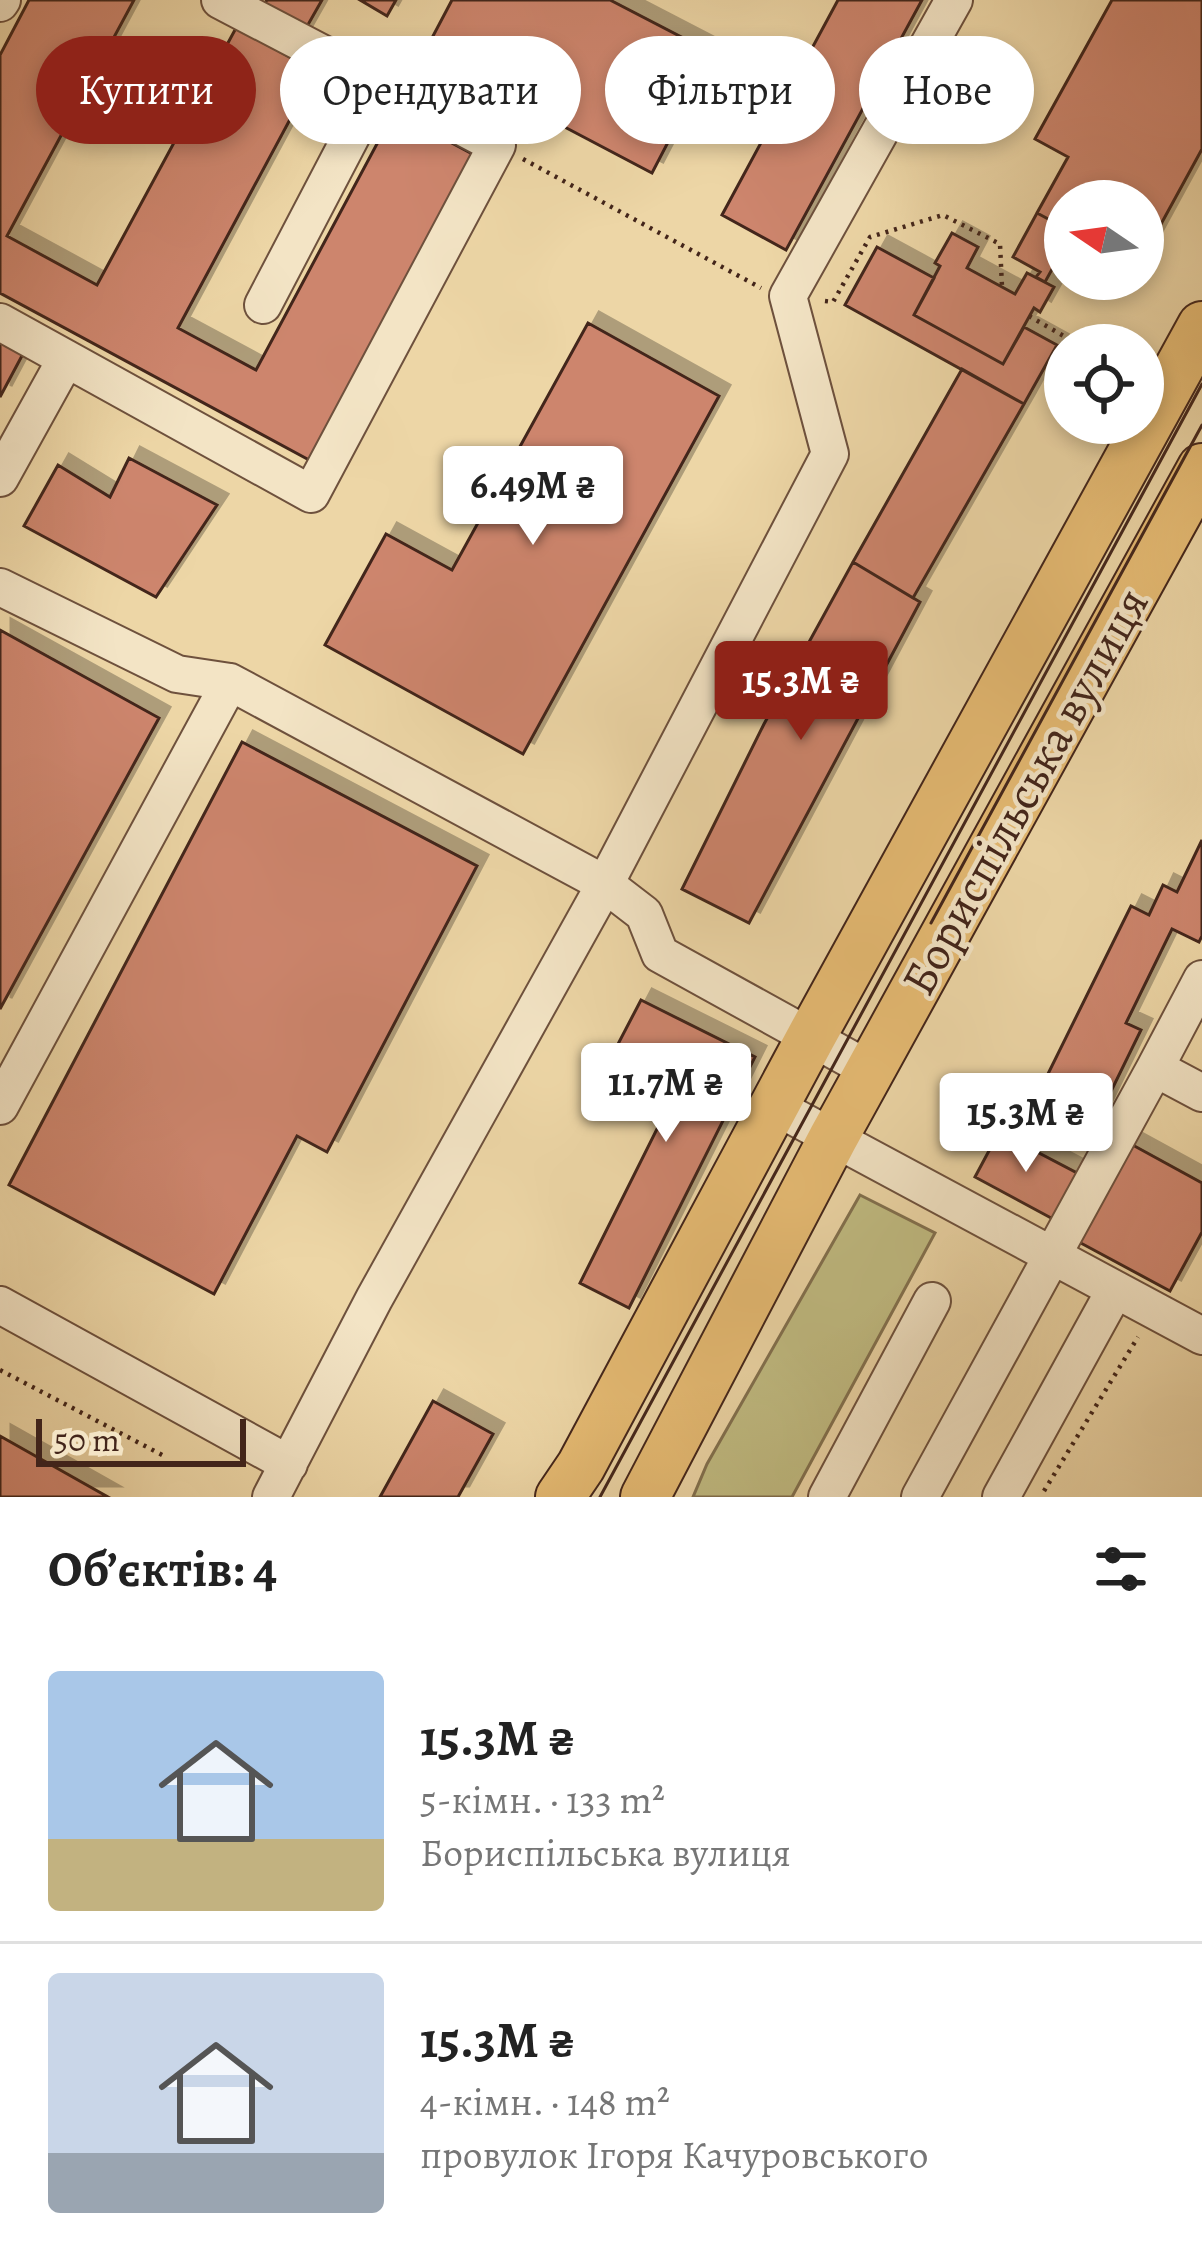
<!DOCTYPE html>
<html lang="uk">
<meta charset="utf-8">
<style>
body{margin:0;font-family:Alegreya,serif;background:#f2f2f2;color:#222;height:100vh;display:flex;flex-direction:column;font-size:45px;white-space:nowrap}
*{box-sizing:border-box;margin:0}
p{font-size:39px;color:#767676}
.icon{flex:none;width:66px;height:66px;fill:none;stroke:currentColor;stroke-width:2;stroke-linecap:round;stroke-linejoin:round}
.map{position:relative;height:1497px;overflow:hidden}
.sheet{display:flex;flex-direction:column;background:#fff;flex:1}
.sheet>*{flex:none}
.hud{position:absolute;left:36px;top:36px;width:1131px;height:108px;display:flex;gap:24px}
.needle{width:78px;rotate:283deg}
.buttons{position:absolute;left:1044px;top:180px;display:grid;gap:24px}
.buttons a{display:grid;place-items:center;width:120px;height:120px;border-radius:50%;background:#fff;box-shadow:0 6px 18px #0003;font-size:60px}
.scale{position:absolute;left:36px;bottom:30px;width:210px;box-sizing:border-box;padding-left:12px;border:6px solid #43251a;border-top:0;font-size:33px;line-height:42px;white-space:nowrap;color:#43251a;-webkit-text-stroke:9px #f3e4c5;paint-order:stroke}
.price{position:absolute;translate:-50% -102px;padding:0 27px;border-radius:12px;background:#fff;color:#222;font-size:39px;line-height:78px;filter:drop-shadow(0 3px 6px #0008)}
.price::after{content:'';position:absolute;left:50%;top:72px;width:36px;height:27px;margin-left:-18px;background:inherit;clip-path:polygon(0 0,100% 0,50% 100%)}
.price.on{background:#8f2418;color:#fff}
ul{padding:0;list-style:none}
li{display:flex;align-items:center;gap:36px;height:300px;padding:0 48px}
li+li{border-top:3px solid #e0e0e0}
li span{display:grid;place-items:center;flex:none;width:336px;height:240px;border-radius:12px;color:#555}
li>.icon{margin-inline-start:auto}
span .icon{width:144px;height:144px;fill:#fffc;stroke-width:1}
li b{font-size:51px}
h2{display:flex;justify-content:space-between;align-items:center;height:144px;padding:0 48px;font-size:51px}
.chip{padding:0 42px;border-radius:54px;background:#fff;box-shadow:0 6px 18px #0003;font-size:42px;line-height:108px}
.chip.on{background:#8f2418;color:#fff}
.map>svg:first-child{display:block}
</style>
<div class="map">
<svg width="1202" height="1497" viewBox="0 0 1202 1497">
<defs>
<filter id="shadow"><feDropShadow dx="11" dy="-11" stdDeviation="0" flood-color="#0004"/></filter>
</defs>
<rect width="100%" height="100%" fill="#edd6a6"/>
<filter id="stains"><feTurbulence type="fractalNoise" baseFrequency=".00167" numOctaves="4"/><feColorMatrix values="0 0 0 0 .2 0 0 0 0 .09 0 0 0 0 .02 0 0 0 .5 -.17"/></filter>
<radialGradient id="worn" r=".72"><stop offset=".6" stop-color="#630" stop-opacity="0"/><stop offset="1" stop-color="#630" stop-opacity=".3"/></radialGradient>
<path fill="#c0bb81" stroke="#82704e" stroke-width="3" d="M860,1195L935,1233L792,1497H693L707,1464Z"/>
<path fill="#cd856d" stroke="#43251a" stroke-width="3" filter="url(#shadow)" d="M29,0H134L7,236L97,285L236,28L316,71L178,328L256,370L394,112L476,156L311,461L0,293V55Z
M267,0H322L301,37L259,12Z
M360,0H396L387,16Z
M452,0H610L714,54L652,173L424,53Z
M838,0H922L786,250L722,215Z
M1112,0H1202V149L1143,257V201H1065V228L1037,213L1068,157L1035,139Z
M1037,213L1065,228V246L1045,282L1036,277L1040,272L1013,257Z
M952,233L978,247L967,268L1015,294L1027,273L1054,287L1040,312L1034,308L1003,364L914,315L940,266L935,263Z
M877,247L934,278L914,315L1003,364L1024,327L1057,345L1024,404L845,305Z
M588,323L719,396L523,754L325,645L386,534L452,570Z
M0,338L24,352L0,397Z
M962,369L1024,404L913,598L853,562Z
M129,458L217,505L156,597L24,526L58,465L110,497Z
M853,562L920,602L749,923L682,889L764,724Z
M0,630L159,718L0,1009Z
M242,742L477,866L327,1152L297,1136L214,1294L9,1185Z
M1202,840V936L1199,942L1172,929L1126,1023L1141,1030L1097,1120L1039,1092L1131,906L1149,915L1163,885L1177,892Z
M641,1000L755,1057L629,1308L580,1283L683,1077L618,1044Z
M999,1132L1077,1173L1053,1219L975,1177Z
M1129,1143L1202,1183V1232L1170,1291L1077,1241Z
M433,1401L493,1434L458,1497H380Z
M0,1436L108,1497H0Z"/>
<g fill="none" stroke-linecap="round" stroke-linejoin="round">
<g stroke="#6e513d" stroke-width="40">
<path id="minor" d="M0,3L2,0
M263,305L379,83
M0,322L311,494L497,145L220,0
M0,478L66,359
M0,587L177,674L230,682L605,884L644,914L660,954L870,1070
M1155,1068L1202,979
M0,1106L230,682
M774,1106L1202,1336
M0,1305L289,1464
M271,1497L374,1299L605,884L830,454L788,296L954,0
M827,1497L932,1301
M920,1497L1155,1068L1202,1093
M1001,1497L1115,1290"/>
</g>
<g stroke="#43251a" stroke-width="52">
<path id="major" d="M560,1497L581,1466L811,1037L1202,326
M645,1497L833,1138L1202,468"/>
</g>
<path stroke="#43251a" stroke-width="4.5" stroke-dasharray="3 6" stroke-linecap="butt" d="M523,159L761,288
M825,301L833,302L870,237L943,215L1000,244L1002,287
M1029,316L1076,343L1089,345
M0,1370L166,1457
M1044,1491L1138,1337"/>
<use href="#minor" stroke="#f3e4c5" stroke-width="36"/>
<use href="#major" stroke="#e6bb73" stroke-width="48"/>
<path stroke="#43251a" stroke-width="3" d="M931,923L1202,425
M600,1497L1202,384"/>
</g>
<g text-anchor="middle" stroke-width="9" stroke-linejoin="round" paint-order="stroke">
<g font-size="48" fill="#43251a" stroke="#f3e4c5">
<text transform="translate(1024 791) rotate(-61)" y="17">Бориспільська вулиця</text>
</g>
</g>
<rect width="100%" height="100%" filter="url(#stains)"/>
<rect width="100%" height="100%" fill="url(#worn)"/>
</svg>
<div class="buttons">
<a><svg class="needle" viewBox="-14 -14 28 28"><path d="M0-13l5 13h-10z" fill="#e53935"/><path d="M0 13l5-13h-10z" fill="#767676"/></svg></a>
<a><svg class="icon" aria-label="locate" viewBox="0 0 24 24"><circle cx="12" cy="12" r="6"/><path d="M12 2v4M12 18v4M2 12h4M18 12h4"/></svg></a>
</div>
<div class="scale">50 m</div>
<b class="price" style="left:533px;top:548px">6.49M ₴</b>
<b class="price on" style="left:801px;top:743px">15.3M ₴</b>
<b class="price" style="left:666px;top:1145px">11.7M ₴</b>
<b class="price" style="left:1026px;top:1175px">15.3M ₴</b>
<div class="hud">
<a class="chip on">Купити</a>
<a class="chip">Орендувати</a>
<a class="chip">Фільтри</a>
<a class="chip">Нове</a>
</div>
</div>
<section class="sheet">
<h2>Об’єктів: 4<svg class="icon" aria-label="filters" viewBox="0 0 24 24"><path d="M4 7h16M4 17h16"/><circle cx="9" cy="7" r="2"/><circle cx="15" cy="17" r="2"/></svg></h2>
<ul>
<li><span style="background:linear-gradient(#a9c7e8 70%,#c2b280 0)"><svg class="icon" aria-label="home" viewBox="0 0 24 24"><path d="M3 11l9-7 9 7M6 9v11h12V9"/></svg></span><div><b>15.3M ₴</b><p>5-кімн. · 133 m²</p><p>Бориспільська вулиця</p></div></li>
<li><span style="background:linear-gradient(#c9d6e8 75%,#9aa5b1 0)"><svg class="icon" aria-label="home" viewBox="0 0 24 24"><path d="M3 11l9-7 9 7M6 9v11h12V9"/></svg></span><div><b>15.3M ₴</b><p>4-кімн. · 148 m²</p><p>провулок Ігоря Качуровського</p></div></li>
</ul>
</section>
